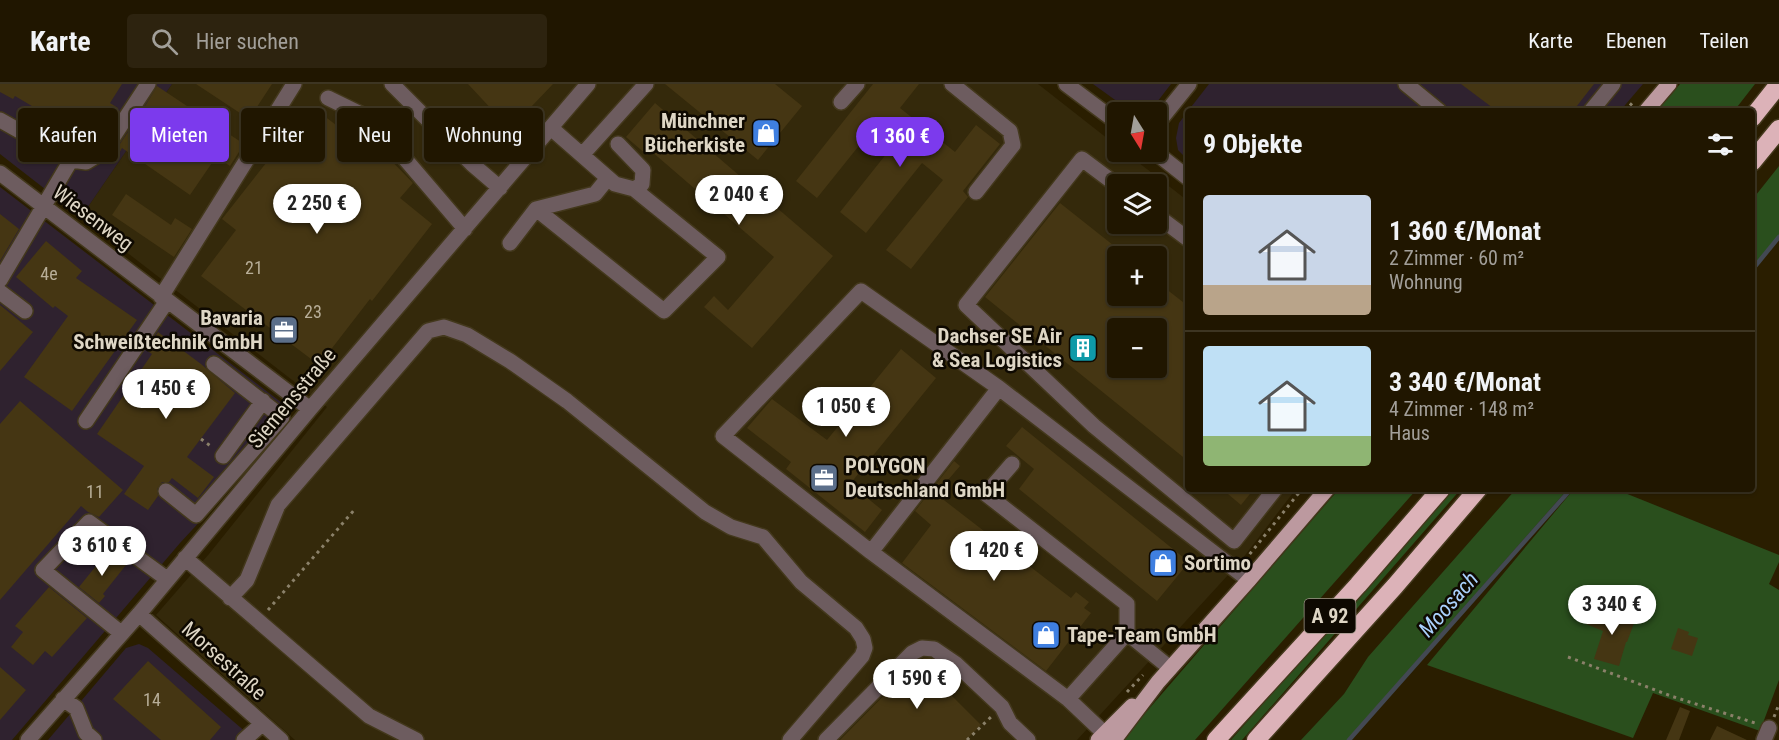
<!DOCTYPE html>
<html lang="de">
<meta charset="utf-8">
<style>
body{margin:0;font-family:"Roboto Condensed",sans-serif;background:#2d230f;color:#f1f3f6;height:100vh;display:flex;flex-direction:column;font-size:22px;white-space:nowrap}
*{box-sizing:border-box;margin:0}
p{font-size:20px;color:#a29f99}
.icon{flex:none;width:33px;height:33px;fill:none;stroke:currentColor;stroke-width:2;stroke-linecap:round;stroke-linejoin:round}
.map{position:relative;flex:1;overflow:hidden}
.side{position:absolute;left:1185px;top:24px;width:570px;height:384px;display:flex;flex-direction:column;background:#201600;border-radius:6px;box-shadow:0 2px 4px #0004,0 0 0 2px #3d3522}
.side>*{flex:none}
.guide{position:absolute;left:18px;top:24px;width:570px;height:54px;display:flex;gap:12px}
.needle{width:39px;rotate:169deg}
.buttons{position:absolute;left:1107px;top:18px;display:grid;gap:12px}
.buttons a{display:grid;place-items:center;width:60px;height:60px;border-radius:6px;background:#201600;box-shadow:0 2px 4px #0004,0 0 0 2px #3d3522;font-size:30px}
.price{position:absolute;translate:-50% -51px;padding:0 14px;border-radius:21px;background:#fff;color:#222;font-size:20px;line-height:39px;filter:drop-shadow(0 2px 3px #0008)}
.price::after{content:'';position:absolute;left:50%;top:36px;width:18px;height:14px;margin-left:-9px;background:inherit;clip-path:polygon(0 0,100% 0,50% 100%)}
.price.current{background:#7c3aed;color:#fff}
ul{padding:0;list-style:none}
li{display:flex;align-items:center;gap:18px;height:150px;padding:0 18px}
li+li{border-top:2px solid #3d3522}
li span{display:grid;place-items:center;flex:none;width:168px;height:120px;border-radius:6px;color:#555}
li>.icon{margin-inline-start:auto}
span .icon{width:72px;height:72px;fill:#fffc;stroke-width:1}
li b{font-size:26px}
h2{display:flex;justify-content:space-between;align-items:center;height:72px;padding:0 18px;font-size:26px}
.pill{padding:0 21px;border-radius:6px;background:#201600;box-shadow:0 2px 4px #0004,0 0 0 2px #3d3522;font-size:21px;line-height:54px}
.pill.current{background:#7c3aed;color:#fff}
header{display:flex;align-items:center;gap:36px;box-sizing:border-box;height:84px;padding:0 30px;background:#201600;border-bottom:2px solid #3d3522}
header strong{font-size:28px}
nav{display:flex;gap:33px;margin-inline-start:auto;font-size:21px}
.search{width:420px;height:54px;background:#2d230f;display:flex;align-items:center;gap:15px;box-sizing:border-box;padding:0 21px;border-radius:6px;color:#a29f99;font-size:22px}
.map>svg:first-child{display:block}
</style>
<header>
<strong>Karte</strong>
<div class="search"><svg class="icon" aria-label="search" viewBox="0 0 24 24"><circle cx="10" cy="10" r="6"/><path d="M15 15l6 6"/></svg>Hier suchen</div>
<nav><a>Karte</a><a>Ebenen</a><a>Teilen</a></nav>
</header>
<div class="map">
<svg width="1779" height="656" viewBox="0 0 1779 656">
<rect width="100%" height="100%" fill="#2a1e00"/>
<path fill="#34290b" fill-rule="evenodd" d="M172,0H1038L1117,62L1118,68H1125L1188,117V405H1296L1239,479L1077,656H295L156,531L209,470L327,323L81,133ZM1118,100H1156V140H1118ZM1118,172H1156V212H1118ZM1118,244H1156V284H1118Z"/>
<path fill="#2f222f" d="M0,0H172L81,133L0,70Z
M1093,0H1171L1154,22L1143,28L1129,26Z
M1209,0H1643L1620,27H1188Z
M1188,27V76L1178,66L1176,54L1179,39Z
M0,103L286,322L291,339L180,459L12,656H0Z
M139,560L148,564L255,656H48L126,564Z"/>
<path fill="#2a4f1d" d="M1680,0H1755L1734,27H1657Z
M1779,82V155L1752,188V116Z
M1339,405H1417L1195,656H1122Z
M1450,405H1461L1242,656H1231Z
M1516,405H1568L1347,656H1301L1344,610L1368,573Z
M1574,405H1615L1779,471V478L1769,500L1779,506V596L1760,647L1653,609L1633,654L1427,581Z"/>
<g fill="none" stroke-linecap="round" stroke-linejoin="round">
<path stroke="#434953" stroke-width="4.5" d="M1752,186L1779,153
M1349,656L1571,405"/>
</g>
<path fill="#453613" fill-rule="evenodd" d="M0,0H122L110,19L118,24L112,34L113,35L96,60L15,12L13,15L0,8Z
M196,0H272L249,35Z
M468,0H553L510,45Z
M665,0H775L802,22L758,76Z
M873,0H919L900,24L955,68L976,41L1000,60L963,107L968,113L911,185L886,166L943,96L922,79L866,149L840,128L895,59L874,43L817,114L796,97Z
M1461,0H1594L1573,27H1497Z
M157,2L244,60L230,82L216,73L190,111L122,64L117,73L113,70L130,45L148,56L164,33L145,22Z
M655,19L833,172L752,264L704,223L714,212L728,226L774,173L651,67L647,71L626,53Z
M311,22L344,47L350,40L377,62L413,99L400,114L432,140L372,217L370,215L319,281L201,192L236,146L222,135Z
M126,110L171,141L175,134L192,145L174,173L112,131Z
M1060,119L1118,165V212H1156V197L1188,222V377L985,213ZM1118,244H1156V284H1118Z
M0,130L19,145L0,177Z
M46,157L82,187L76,194L137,236L72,327L24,293L68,232L55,222L53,224L16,193Z
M0,221L33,248L0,287Z
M158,248L201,280L235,309L187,373L214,393L198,414L172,394L169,398H162L157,405L158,412L148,426L124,410L144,382L97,350L152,270L146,266Z
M901,265L936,294L850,400L882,426L865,448L786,385L791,378L747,344L772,315L827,356Z
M20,317L123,406L99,433L88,428L81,422L0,516V340Z
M1022,343L1189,478L1157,517L1019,405L1034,385L1006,362Z
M954,377L960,382L936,410L1071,514L1076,508L1089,518L1084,524L1091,529L1046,587L902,479L931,441L915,427Z
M1222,405H1254L1241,421Z
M108,467L126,481L103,510L105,512L99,519L79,503Z
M49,503L87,534L52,573L45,567L33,581L11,563L23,548L15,542Z
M1615,527L1636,534L1627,558H1626L1619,582L1594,575L1603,547L1586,540L1592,528L1610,536Z
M1678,544L1689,548L1688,551L1698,554L1692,572L1671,565Z
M924,574H931L951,592L942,602L981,641L966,656H840L916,579Z
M148,577L221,643L210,656H161L113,615Z
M0,583L26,606L0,636Z
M1680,623L1690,627L1679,656H1666Z
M1717,642L1747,656H1710Z"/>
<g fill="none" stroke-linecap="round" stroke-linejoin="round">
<g stroke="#43381c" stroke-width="18">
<path id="minor" d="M392,0L472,80L500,104
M952,0L1010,47L1013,61L976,108
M1066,0L1118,39
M1406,0L1439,27
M328,14L371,35L465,145
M841,18L857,0
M1591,27L1613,0
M0,36L71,76L86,78L104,67L148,0
M1156,41L1189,0
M618,60L643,86L642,100L634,105
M1155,68L1188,94
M582,71L646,0
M0,89L310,325
M1118,102L1082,75L966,221L1094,342L1234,457L1275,405
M536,125L595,110L608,94
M1156,131L1188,155
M510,159L536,125L664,227L718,173L634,105L615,100L551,44
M0,196L71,76
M0,208L25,227
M161,213L294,0
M999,304L871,468L723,352L861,207L999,304L1249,496
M86,337L167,217
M223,372L263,317
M1012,380L986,410L1127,520V549L1170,584
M166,407L196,431L282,333L214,280
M871,468L1068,615
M185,474L369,632L416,656
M230,514L247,496L278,421L428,247L444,243L467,251L510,277L567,317L705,428L731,443L763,453L801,498L856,544L863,555L865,564L862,572L790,656
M139,530L281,656
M121,549L43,486L89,438L167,495
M63,615L76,624L86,649L94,656
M1104,649L1068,615L1127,549
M28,656L139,530L310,325L588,0
M244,656L262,640
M826,656L912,569L922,564L934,565L956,580L1002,623L1010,639L1028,656
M1764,656L1769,644"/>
</g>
<g stroke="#43381c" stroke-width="18">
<path id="major" d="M1646,27L1669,0
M1098,656L1132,622
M1114,656L1158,598L1249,496L1327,405"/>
</g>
<g stroke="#43381c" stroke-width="21">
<path id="highway" d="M1752,34L1779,0
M1752,78L1779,45
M1216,656L1358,501L1441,405
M1256,656L1395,502L1478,405"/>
</g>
<path stroke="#8b816a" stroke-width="3" stroke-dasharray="3 4.5" stroke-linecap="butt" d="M1625,27L1633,18
M201,355L212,363
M1245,476L1302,405
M268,526L355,425
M1568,573L1671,612L1755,639
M1127,608L1143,591
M1774,633L1779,620
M967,656L992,632"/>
<use href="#minor" stroke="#6d5c5f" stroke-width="15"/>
<use href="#major" stroke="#bc999f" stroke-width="15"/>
<use href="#highway" stroke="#dcb2b8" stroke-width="18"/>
</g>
<defs>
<g id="shop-square" transform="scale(1.5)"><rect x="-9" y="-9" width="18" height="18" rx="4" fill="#3f7fe0" stroke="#0e0901"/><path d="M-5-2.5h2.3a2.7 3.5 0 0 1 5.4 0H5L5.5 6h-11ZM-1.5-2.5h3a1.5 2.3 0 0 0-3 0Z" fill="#fff"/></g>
<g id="office-square" transform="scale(1.5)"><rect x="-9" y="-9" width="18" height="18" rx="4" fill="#5c6f8a" stroke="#0e0901"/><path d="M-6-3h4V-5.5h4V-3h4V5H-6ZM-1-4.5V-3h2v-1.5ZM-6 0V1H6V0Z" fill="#fff"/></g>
<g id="building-square" transform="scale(1.5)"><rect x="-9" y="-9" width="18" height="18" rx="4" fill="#0f9aa8" stroke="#0e0901"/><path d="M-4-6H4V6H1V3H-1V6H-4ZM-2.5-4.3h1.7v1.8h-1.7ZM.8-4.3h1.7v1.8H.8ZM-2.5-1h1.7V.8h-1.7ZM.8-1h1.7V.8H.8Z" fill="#fff"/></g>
</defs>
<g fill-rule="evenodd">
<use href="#shop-square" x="766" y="49"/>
<use href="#office-square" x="284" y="246"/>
<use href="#building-square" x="1083" y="264"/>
<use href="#office-square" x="824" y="394"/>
<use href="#shop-square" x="1163" y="479"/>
<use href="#shop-square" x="1046" y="551"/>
</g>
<g text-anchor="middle" stroke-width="5" stroke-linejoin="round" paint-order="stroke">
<g font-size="18" fill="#b8ae98">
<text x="254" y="190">21</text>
<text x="49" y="196">4e</text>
<text x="313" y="234">23</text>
<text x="95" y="414">11</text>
<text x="152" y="622">14</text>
</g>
<rect fill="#0e0901" stroke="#a0988a" stroke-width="1.5" x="1304.5" y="515" width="51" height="34" rx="4.5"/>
<g font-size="20" font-weight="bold" fill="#ded6c5">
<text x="1330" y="539">A 92</text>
</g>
<g font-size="21" font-weight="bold" fill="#ded6c5" stroke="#0e0901" text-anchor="end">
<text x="745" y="44">Münchner<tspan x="745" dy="24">Bücherkiste</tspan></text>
<text x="263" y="241">Bavaria<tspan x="263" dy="24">Schweißtechnik GmbH</tspan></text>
<text x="1062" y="259">Dachser SE Air<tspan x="1062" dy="24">&amp; Sea Logistics</tspan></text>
<text x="845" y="389" text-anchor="start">POLYGON<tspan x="845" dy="24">Deutschland GmbH</tspan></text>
<text x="1184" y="486" text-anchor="start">Sortimo</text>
<text x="1067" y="558" text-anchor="start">Tape-Team GmbH</text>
</g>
<g font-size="21" fill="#ded6c5" stroke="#0e0901">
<text transform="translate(93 134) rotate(37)" y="7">Wiesenweg</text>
<text transform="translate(292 314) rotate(-50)" y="7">Siemensstraße</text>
<text transform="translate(224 577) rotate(42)" y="7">Morsestraße</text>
</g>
<g font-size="22" font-style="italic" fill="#aad1fc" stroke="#0e0901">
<text transform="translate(1448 520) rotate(-49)" y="8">Moosach</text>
</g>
</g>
</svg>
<div class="buttons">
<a><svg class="needle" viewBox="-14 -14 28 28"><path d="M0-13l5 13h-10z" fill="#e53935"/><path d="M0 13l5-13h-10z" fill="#a29f99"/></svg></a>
<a><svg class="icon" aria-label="layers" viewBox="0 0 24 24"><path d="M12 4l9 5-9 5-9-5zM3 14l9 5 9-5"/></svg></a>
<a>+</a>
<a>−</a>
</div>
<b class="price current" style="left:900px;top:84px">1 360 €</b>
<b class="price" style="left:739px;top:142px">2 040 €</b>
<b class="price" style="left:317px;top:151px">2 250 €</b>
<b class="price" style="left:166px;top:336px">1 450 €</b>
<b class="price" style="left:846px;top:354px">1 050 €</b>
<b class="price" style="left:102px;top:493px">3 610 €</b>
<b class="price" style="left:994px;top:498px">1 420 €</b>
<b class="price" style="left:1612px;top:552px">3 340 €</b>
<b class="price" style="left:917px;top:626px">1 590 €</b>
<div class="guide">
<a class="pill">Kaufen</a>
<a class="pill current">Mieten</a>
<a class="pill">Filter</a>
<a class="pill">Neu</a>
<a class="pill">Wohnung</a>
</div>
<section class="side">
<h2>9 Objekte<svg class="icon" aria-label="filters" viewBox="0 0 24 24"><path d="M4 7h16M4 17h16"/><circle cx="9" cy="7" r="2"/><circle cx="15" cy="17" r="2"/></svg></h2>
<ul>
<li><span style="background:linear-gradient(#c9d6e8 75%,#b9a48a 0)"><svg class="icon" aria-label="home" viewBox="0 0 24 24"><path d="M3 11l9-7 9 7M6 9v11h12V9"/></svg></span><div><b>1 360 €/Monat</b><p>2 Zimmer · 60 m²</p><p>Wohnung</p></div></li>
<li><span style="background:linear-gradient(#bfe0f5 75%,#8fb573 0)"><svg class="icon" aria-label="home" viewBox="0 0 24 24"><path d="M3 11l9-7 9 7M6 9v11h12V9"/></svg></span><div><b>3 340 €/Monat</b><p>4 Zimmer · 148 m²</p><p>Haus</p></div></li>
</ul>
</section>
</div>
